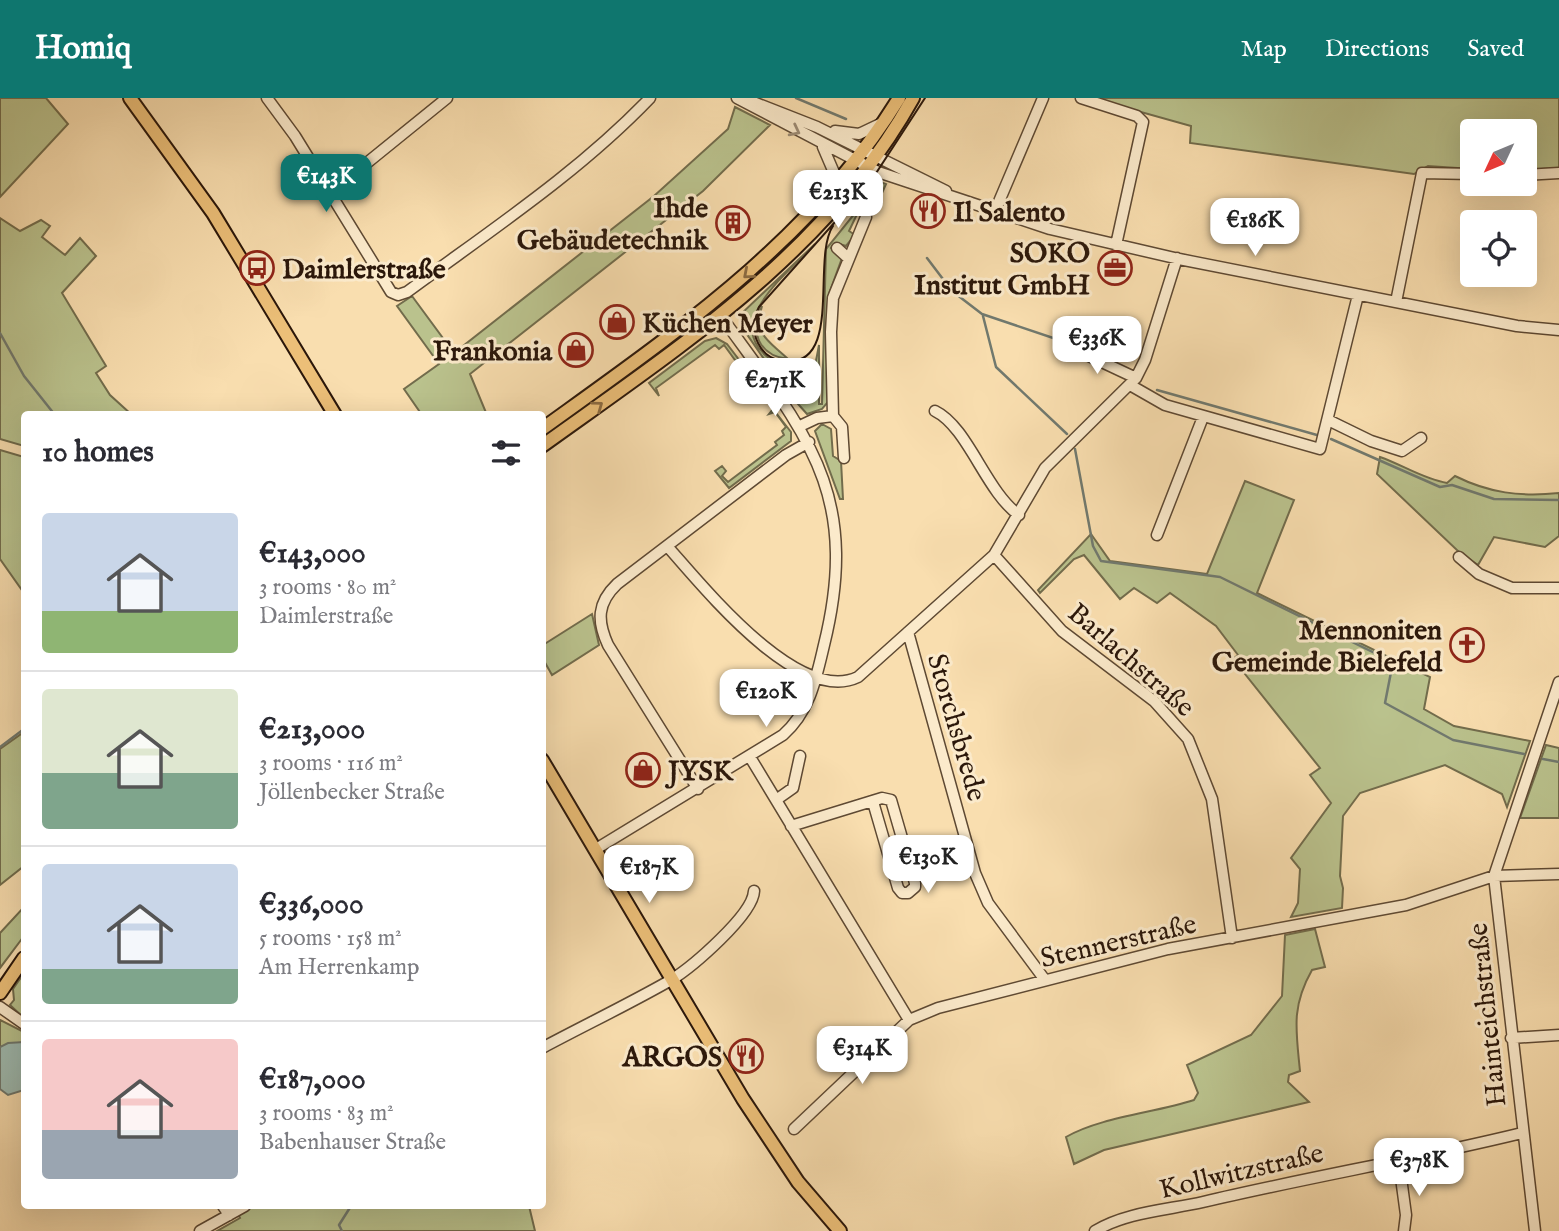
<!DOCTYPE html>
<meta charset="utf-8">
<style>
body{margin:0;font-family:"IM FELL English",serif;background:#f7f7f7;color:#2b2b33;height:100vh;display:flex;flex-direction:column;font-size:26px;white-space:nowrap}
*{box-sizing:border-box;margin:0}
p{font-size:23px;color:#7c7c81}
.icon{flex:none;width:38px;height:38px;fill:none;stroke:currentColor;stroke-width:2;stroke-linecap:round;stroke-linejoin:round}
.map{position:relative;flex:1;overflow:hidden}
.drawer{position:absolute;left:21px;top:313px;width:525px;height:798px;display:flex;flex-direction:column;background:#fff;border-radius:7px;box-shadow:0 7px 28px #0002}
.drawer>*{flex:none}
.needle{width:46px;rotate:226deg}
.controls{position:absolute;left:1460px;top:21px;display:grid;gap:14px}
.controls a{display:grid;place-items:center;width:77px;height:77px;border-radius:7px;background:#fff;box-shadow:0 7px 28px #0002;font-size:35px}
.price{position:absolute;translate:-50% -60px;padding:0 16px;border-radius:14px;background:#fff;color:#222;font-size:23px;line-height:46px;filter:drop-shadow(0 2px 4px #0008)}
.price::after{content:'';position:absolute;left:50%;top:42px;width:21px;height:16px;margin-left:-10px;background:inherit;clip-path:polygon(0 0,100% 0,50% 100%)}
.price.selected{background:#0f766e;color:#fff}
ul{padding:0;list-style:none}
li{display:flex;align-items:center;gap:21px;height:175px;padding:0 21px}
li+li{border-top:2px solid #e1e1e2}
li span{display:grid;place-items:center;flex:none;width:196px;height:140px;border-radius:7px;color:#555}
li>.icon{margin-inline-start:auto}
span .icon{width:84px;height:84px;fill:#fffc;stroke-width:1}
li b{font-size:30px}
h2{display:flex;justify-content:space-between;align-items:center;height:84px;padding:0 21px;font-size:30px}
header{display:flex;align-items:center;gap:42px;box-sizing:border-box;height:98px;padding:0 35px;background:#0f766e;color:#fff}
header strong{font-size:33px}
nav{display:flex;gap:38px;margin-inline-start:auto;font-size:24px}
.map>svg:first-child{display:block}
</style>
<header>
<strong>Homiq</strong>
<nav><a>Map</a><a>Directions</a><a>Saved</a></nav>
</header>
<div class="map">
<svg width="1559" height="1133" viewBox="0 0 1559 1133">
<rect width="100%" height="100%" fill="#f9deaf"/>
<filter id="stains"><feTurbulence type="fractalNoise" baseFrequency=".00286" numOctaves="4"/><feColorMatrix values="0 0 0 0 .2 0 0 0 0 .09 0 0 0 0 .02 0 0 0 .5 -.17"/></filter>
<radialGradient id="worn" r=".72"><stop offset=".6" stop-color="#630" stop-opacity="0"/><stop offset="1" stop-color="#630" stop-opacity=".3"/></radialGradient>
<path fill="#bac28d" stroke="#726c4c" stroke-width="2" d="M0,0H46L68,26L0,99Z
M1091,0H1559V70L1524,72V33H1472V71L1428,68L1414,76L1190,45L1191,28Z
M735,9L770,27L703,93L470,276L487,317H422L404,291L439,266L397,208L412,198L454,255L654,98L728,31Z
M880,84L886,86L874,113L859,112L849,133L855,137L846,148L836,145L831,150L842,160L829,196L828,304L822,311L807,316L790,297L792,290L799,285L803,289L808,286L805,281L815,268L819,247V306H822L826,151Z
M0,120L20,133L41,122L50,128L42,139L65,157L80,140L96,158L62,195L106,268L96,275L110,297L132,317H24V348L0,341Z
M815,146C790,173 721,225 769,260C776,266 786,265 794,268L782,277H775L744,232L741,216Z
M762,208C753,237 768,242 788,261C759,258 748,232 762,208Z
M716,240L727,246L743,267L740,269L724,247L719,251L715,247L656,290L659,298L649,285L705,243Z
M773,311L791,334V343L729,390L715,373L722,368L726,373L722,378L728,384L777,347L775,344L784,337L782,333L786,329L775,314L769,316Z
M822,326L831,331L833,358L841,363L843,401H840L815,333Z
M0,352L24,359V495L0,461Z
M1380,359C1403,367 1423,381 1447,385L1455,378C1489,395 1520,399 1559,395V438L1545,449L1494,439L1478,467L1459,454L1377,376Z
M1245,383L1294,402L1257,495L1430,579L1424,611L1454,628L1530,643L1507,709L1502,696L1445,667L1360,695L1343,718L1340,778L1343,790L1342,810L1291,819L1298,805L1300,771L1291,760L1331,705L1310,677L1320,670L1233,561L1238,557L1216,528L1170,495L1157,505L1134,490L1120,501L1084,457L1074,461L1040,495L1038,492L1091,436L1110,463L1207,476Z
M592,516L599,547L552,577L543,561V547Z
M24,634V768L0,787V651Z
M1546,647L1559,650V720H1520Z
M24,809V838L0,870V835Z
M1315,831L1325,869L1312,872C1291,909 1296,932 1300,973L1289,977L1288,984L1309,1004L1104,1052L1074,1066L1066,1039C1101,1019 1154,1015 1194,1002L1198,995L1187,967L1251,937L1282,898L1285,837Z
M24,875V920L10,907L14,902L13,891Z
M0,922L24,934V944L0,949Z
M233,1108H529L535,1133H217L240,1120Z"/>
<path fill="#9fbbb1" stroke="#71796e" stroke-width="2" d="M24,944V992L8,997L0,991V949L8,945Z"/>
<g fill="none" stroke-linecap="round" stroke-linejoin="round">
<path stroke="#71796e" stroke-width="2.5" d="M796,0L846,21
M927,160L952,193L982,216L1068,245
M983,218L996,269L1067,336
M0,235L24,278L55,317
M1157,292L1317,337
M1331,341L1440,389L1452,387L1494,401L1559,402
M1075,351L1093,448L1101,463L1220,479L1393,564L1385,605L1453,642L1524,656
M0,649L24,631
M1543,661L1559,664
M342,1133L339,1127L351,1108"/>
<g stroke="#5e4933" stroke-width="13">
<path id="minor" d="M267,0L295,38L391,194L398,197L407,194C491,132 578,75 650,0
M737,0L878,74L1050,131L1179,161L1517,228L1559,232
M1081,0L1137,18L1143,24L1116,147
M748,2L817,29L946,93
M835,33L859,36L880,26
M823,49L835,77L833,87
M1524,77L1559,75
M331,94L447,0
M995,113L1043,0
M837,150L848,160
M1396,204L1422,75L1472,76
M1070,249L1136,280
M1130,287L1165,307L1320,351L1358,197
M935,313C968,329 986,394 1019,417
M833,318L842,329L844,360
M1328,322L1371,343L1402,353L1421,340
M800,328L817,320L833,318L831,234L833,200L866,119
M1157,437L1203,319
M667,448C702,487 798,608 858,579L994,457L1045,370L1136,280L1145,262L1177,160
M994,457L1062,533L1154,603L1188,641L1212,701L1232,840
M1459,459L1479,476L1512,490H1559
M908,534L975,775L988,805L1045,882
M750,659L909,922
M698,691L608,547C597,523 597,505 617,486L786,357L809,344
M776,702L793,690L800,658
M791,728L882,700L891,702L915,785V789L908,795H902L898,790L873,704
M596,751L783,637C810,613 816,581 824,547C862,393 805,335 721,218
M0,909L24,926
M1511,940L1559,937
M542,950C585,927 629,906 671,882C692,869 753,817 754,793
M794,1031L909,922L938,910L1168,851L1406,807L1494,778L1559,776
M1399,1065L1406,1117L1404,1133
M223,1108L229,1117
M200,1133L245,1108
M1095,1133C1126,1114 1168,1112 1203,1104C1309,1079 1416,1061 1522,1035
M1535,1133L1494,778L1559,584"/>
</g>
<g stroke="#2b170a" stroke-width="16">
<path id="major" d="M130,0L213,115L335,317
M542,331C675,235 812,142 899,0
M542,348C681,248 828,153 913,0
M542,662L743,1001L798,1084L840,1133
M0,895L24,860"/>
</g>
<use href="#minor" stroke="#fbeacb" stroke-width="10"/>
<use href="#major" stroke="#ecbf78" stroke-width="12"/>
<path stroke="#2b170a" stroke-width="2" d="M833,128C811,160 844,271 783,263C772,262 763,255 758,245C752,233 753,221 759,209L869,86L925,0"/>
</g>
<defs><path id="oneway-chevron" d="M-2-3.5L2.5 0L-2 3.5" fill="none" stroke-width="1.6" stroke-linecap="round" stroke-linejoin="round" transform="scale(1.75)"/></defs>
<use stroke="#9d8b74" href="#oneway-chevron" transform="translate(795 33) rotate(27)"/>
<g stroke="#8c6b41">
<use href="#oneway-chevron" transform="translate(748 176) rotate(139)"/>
<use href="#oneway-chevron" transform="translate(598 308) rotate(-36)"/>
</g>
<defs>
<g id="restaurant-ring" transform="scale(1.75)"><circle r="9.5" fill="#fbeacb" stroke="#8f2418" stroke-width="1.5"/><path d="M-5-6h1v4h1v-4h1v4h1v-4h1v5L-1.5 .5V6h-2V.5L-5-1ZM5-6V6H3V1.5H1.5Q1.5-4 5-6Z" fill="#8f2418"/></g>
<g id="building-ring" transform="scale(1.75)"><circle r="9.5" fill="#fbeacb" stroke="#8f2418" stroke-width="1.5"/><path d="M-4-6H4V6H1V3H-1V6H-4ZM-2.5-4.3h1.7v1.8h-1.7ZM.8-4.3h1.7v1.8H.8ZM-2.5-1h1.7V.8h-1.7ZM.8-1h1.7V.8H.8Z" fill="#8f2418"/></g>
<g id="bus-ring" transform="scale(1.75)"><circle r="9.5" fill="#fbeacb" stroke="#8f2418" stroke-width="1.5"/><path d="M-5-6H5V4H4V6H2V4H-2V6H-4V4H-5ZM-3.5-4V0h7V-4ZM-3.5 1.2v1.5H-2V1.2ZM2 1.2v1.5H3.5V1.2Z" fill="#8f2418"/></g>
<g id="office-ring" transform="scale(1.75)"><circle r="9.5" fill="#fbeacb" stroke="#8f2418" stroke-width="1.5"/><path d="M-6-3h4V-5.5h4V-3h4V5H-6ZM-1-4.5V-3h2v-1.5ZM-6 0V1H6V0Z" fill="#8f2418"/></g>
<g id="shop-ring" transform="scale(1.75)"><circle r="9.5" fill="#fbeacb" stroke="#8f2418" stroke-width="1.5"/><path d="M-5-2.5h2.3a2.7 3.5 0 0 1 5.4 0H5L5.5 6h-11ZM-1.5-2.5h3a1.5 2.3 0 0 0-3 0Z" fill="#8f2418"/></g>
<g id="church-ring" transform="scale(1.75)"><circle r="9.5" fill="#fbeacb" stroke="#8f2418" stroke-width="1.5"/><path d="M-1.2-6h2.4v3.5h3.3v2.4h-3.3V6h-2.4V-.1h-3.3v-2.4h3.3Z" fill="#8f2418"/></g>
</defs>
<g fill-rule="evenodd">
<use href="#restaurant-ring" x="928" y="113"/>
<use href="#building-ring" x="733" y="125"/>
<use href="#bus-ring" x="257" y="170"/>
<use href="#office-ring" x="1115" y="170"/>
<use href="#shop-ring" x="617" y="224"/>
<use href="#shop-ring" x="576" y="252"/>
<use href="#church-ring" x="1467" y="547"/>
<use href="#shop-ring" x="643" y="672"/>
<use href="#restaurant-ring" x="746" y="958"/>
</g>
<g text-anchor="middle" stroke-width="6" stroke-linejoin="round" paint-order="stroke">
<g font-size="28" font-weight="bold" fill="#2b170a" stroke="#fbeacb" text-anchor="end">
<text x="708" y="119">Ihde<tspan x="708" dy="32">Gebäudetechnik</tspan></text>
<text x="953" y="123" text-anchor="start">Il Salento</text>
<text x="1090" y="164">SOKO<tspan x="1090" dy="32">Institut GmbH</tspan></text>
<text x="282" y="180" text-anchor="start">Daimlerstraße</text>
<text x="642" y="234" text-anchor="start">Küchen Meyer</text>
<text x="552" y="262">Frankonia</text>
<text x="1442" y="541">Mennoniten<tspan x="1442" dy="32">Gemeinde Bielefeld</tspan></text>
<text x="668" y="682" text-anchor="start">JYSK</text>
<text x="722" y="968">ARGOS</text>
</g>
<g font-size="28" fill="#2b170a" stroke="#fbeacb">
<text transform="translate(1132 561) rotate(41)" y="10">Barlachstraße</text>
<text transform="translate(958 629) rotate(74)" y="10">Storchsbrede</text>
<text transform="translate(1118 842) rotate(-13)" y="10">Stennerstraße</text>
<text transform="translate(1486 917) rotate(-96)" y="10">Hainteichstraße</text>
<text transform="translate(1241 1072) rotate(-13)" y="10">Kollwitzstraße</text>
</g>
</g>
<rect width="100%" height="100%" filter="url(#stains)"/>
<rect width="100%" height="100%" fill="url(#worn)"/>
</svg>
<div class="controls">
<a><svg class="needle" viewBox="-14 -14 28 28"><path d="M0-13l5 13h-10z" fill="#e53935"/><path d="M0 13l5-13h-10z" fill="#7c7c81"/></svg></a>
<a><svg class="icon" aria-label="locate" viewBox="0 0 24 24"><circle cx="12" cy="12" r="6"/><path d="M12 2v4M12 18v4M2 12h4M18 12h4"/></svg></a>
</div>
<b class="price selected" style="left:326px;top:116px">€143K</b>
<b class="price" style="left:838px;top:132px">€213K</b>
<b class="price" style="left:1255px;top:160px">€186K</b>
<b class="price" style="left:1097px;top:278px">€336K</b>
<b class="price" style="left:775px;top:320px">€271K</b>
<b class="price" style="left:766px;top:631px">€120K</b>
<b class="price" style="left:928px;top:797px">€130K</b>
<b class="price" style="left:649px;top:807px">€187K</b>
<b class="price" style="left:862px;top:988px">€314K</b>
<b class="price" style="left:1419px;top:1100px">€378K</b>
<section class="drawer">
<h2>10 homes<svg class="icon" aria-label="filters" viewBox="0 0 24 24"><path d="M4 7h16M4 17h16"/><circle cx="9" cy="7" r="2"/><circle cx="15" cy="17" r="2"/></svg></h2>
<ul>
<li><span style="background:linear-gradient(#c9d6e8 70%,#8fb573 0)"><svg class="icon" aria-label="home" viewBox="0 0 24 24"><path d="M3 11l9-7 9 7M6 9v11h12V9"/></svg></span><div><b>€143,000</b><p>3 rooms · 80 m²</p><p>Daimlerstraße</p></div></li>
<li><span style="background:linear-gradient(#dfe7d0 60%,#7fa58c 0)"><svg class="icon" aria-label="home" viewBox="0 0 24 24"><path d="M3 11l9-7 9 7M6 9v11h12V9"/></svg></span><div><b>€213,000</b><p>3 rooms · 116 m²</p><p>Jöllenbecker Straße</p></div></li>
<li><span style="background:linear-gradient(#c9d6e8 75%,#7fa58c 0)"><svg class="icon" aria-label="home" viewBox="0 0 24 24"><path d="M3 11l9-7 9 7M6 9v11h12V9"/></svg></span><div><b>€336,000</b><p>5 rooms · 158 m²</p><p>Am Herrenkamp</p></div></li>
<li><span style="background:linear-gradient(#f6c9c9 65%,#9aa5b1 0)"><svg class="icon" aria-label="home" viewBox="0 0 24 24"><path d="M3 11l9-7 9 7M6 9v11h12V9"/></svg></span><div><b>€187,000</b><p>3 rooms · 83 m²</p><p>Babenhauser Straße</p></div></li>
</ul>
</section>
</div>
